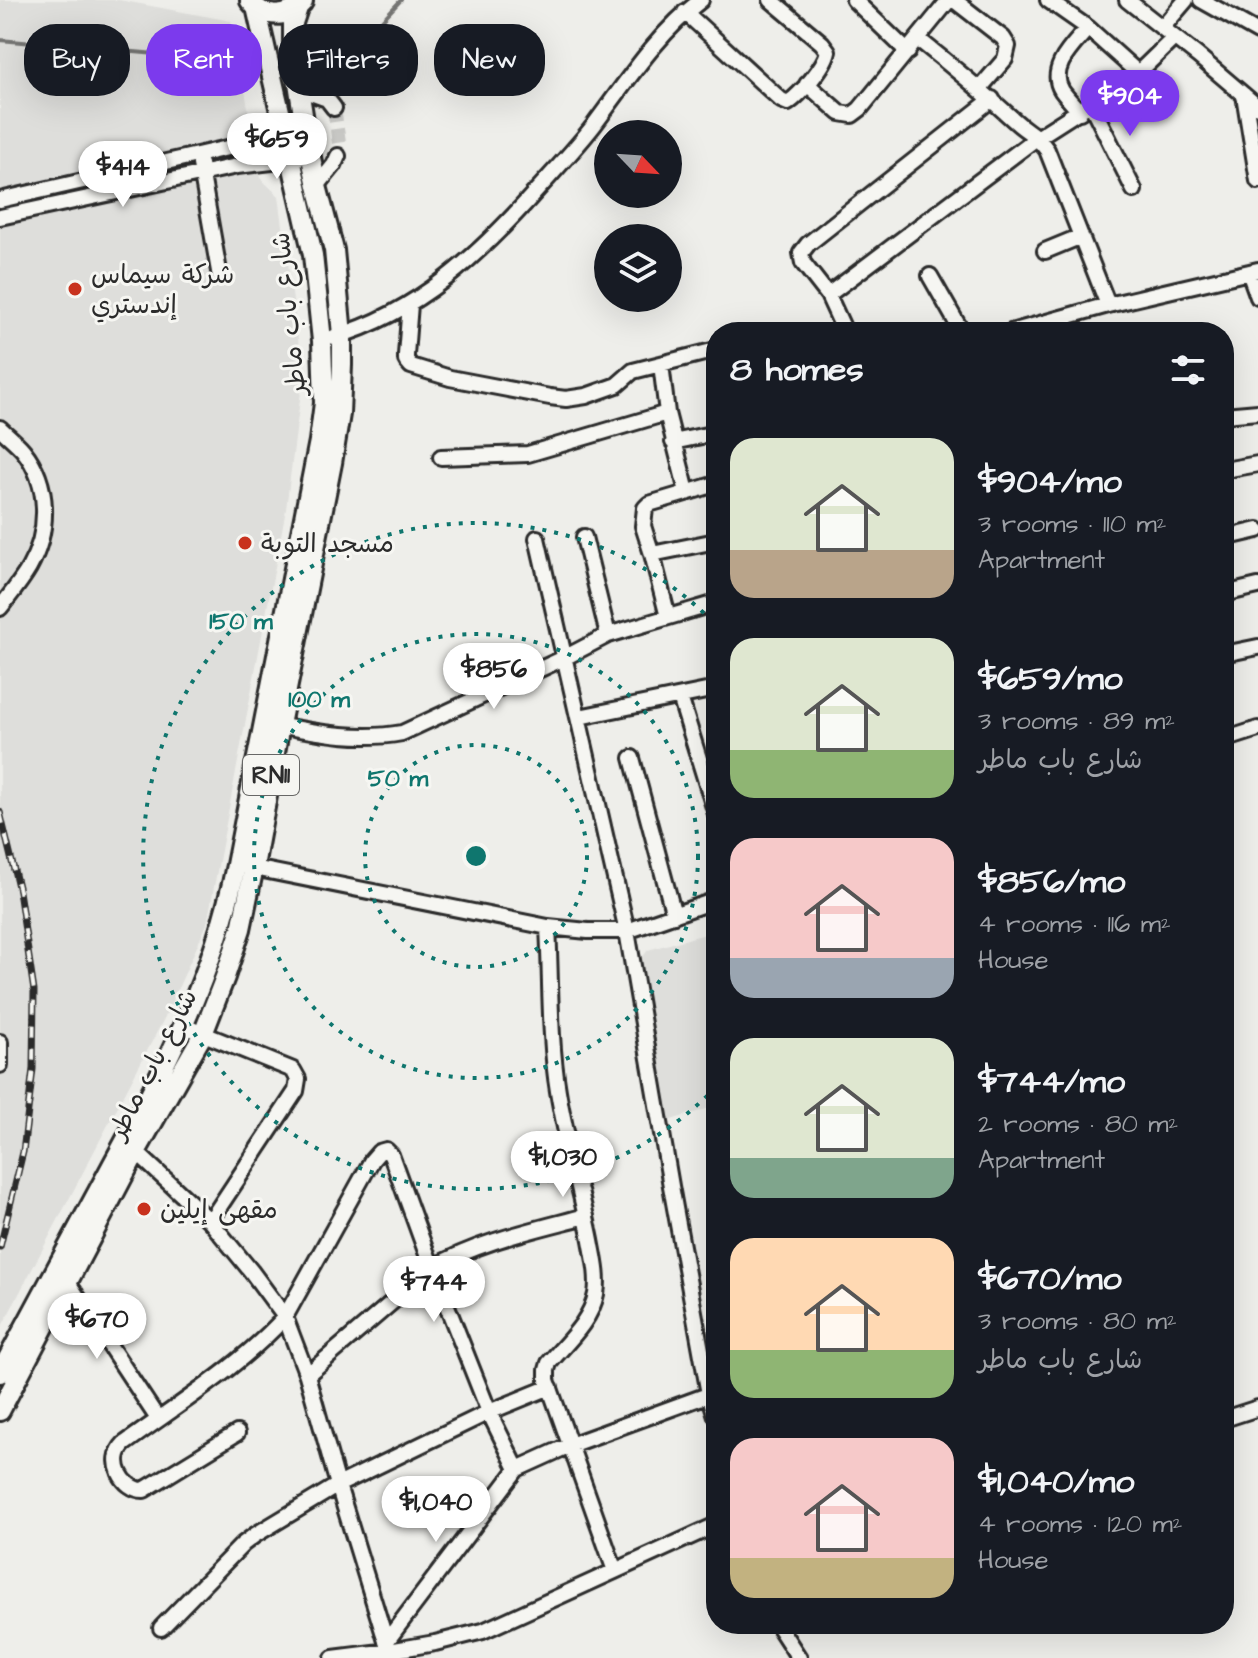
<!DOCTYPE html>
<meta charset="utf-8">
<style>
body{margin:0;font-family:"Architects Daughter","Playpen Sans Arabic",sans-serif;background:#20242c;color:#f1f3f6;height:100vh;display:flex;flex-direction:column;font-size:30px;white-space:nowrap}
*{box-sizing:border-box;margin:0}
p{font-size:26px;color:#9ea1a6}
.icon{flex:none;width:44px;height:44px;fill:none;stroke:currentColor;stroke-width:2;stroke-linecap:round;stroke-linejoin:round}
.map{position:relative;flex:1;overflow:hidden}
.sheet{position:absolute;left:706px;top:322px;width:528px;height:1312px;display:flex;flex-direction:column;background:#171b24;border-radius:32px;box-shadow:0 8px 32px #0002}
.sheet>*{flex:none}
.hud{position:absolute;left:24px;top:24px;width:562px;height:72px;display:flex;gap:16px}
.needle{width:52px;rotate:115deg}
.tools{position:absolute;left:594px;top:120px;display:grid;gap:16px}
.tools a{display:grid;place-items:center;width:88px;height:88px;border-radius:50%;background:#171b24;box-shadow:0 8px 32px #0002;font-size:40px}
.price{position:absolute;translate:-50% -68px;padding:0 18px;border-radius:28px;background:#fff;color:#222;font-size:26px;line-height:52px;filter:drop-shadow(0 2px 4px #0008)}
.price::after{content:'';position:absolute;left:50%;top:48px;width:24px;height:18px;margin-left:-12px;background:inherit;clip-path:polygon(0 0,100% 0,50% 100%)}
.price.current{background:#7c3aed;color:#fff}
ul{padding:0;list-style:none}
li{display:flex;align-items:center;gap:24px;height:200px;padding:0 24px}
li span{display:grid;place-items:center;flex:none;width:224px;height:160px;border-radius:24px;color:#555}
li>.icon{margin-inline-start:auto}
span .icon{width:96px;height:96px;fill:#fffc;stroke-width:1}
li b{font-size:34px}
h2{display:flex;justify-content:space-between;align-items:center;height:96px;padding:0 24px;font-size:34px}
.pill{padding:0 28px;border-radius:32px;background:#171b24;box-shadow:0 8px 32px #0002;font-size:28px;line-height:72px}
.pill.current{background:#7c3aed;color:#fff}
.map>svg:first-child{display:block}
</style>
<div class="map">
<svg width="1258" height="1658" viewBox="0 0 1258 1658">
<rect width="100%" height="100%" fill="#eeeeea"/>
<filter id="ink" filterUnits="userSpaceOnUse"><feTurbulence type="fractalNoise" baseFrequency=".0125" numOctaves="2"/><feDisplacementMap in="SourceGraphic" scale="16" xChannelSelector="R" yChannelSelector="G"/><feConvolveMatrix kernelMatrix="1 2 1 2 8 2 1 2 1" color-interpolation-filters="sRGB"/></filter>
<g filter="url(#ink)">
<path fill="#dededb" d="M0,0H119L231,21L242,73L260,178L279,196L303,376L286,509L207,924L167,1013L0,1330Z
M716,931V1106L668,1121L641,959L648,950Z"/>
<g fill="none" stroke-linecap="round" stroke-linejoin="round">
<path stroke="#757573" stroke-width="4" d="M0,40L212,59L262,60
M299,57L350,54L401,0"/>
<path stroke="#c7c7c4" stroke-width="14" stroke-dasharray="14 7" stroke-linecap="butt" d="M334,108L339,143L338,156"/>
<g stroke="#2b2b2b" stroke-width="20">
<path id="minor" d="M854,0L908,52
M954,0L1003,38L1008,46L1005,59L980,88
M1048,0L1088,28L1138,73
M1127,0L1198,56L1258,107
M1201,0L1258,32
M685,12L781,100L788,103C801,94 825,66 828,51L822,43L771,0
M1162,28L1186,0
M918,39C951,65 983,92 1015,121C1028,133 1036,134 1047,150L1108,305
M807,84L840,113L852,115L860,109L949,0
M299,89L327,99L334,108
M1244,95L1258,181
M1091,104L1134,190
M1080,112C1074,105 1067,98 1062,91C1047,68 1074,45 1088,28
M200,164L220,277
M317,186L334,165L338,156
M0,200L232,147L306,134
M0,217L237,166L298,159
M1045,251L1079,237
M1249,272L1258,297
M930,276L962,332
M828,295L1038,137L1138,73L1174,38
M410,304L406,355V360L411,366L450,378L550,397L566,399L586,396L617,385L633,371L716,350
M845,332L828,295L803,263L801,253L808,244L992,99
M1011,332L1108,305L1258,270
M334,337C418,313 481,253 538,189C557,168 577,147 594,125C627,81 657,34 701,0
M661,364L667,413L687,492
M1224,415L1258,412
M0,428C7,435 16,442 23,450C50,484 50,531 29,568C21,582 10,595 0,608
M673,442L716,433
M441,457L528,454L667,413
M1224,470L1258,464
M584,537L608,635
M537,538L627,931L671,1186L709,1394L716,1416
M1224,538L1258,530
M652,554L716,541
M1224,594L1258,586
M668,617L652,554L643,526L645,508L649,504L716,484
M1224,654L1258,647
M680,697L716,814
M579,717L716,689
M272,724C316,732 358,741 402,733L564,658L608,635L716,603
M1224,740L1258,729
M632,758L674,915
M244,866L548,927L588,931H627L716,900
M548,927C551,981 549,1037 558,1091C566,1141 581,1190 591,1240C594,1257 599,1276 596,1294C591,1321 566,1343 549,1363L547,1370V1380L615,1571
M184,1026L293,1070L298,1079L296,1091L210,1221
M0,1042V1065
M127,1147L136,1152L210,1221L251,1271L285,1317L307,1375L338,1485L389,1651
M67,1281L158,1419
M307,1375L432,1268C480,1241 534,1230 586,1216
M1224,1419L1258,1408
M237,1433L144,1490C122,1490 108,1460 124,1444C179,1404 239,1367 285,1317L372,1160L379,1152L386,1150L391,1155L432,1268L489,1412L517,1469
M777,1624L799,1658
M161,1628L243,1544L255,1535L338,1485L489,1412L550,1387
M386,1642L517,1469L570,1445L716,1392
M333,1658L389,1651L435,1643L483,1631L716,1525"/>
</g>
<g stroke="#2b2b2b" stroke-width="24">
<path id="major" d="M250,1C264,19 288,19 303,2
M0,1373C37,1305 74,1237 110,1169C164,1069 214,977 236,865L319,441L324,403L322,341L313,255L256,7
M0,1411L136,1152L203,1034L225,977L241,929L254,867L280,725L332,463L340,414L342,365V335L334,250L317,186L306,134L293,50V23L298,8"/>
</g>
<use href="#minor" stroke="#f6f6f2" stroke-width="14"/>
<use href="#major" stroke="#f6f6f2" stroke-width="18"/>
<g stroke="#2b2b2b" stroke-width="7">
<path id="rail" d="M0,812L19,891L34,991L33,1069L23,1152L0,1247"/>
</g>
<use href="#rail" stroke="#f6f6f2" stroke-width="4" stroke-dasharray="12" stroke-linecap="butt"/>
</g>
</g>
<g fill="none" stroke="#0f766e" stroke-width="4" stroke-dasharray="4 8">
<circle cx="476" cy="856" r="111"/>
<circle cx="476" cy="856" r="222"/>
<path d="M716 1087A333 333 0 1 1 716 625"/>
</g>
<g fill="#c8321e" stroke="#f6f6f2" stroke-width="3">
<circle cx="75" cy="289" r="8"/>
<circle cx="245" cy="543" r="8"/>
<circle cx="144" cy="1209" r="8"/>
</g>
<g text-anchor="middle" stroke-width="6" stroke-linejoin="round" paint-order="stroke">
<rect fill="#f6f6f2" stroke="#686867" stroke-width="2" x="243" y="755" width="56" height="40" rx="6"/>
<g font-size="24" font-weight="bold" fill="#2b2b2b">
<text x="271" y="783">RN11</text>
</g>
<g font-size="26" fill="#2b2b2b" stroke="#f6f6f2" text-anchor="start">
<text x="91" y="283">شركة سيماس<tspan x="91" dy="30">إندستري</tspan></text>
<text x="261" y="552">مسجد التوبة</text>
<text x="160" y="1218">مقهى إيلين</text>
</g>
<g font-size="26" fill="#2b2b2b" stroke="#f6f6f2">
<text transform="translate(288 314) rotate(-96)" y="9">شارع باب ماطر</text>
<text transform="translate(152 1064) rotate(-63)" y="9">شارع باب ماطر</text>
</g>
</g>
<circle cx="476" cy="856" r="12" fill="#0f766e" stroke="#f6f6f2" stroke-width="4"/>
<g font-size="24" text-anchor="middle" font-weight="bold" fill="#0f766e" stroke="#f6f6f2" stroke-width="6" stroke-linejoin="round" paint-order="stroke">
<text x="241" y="629">150 m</text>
<text x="319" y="707">100 m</text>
<text x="398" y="786">50 m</text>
</g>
</svg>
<div class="tools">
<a><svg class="needle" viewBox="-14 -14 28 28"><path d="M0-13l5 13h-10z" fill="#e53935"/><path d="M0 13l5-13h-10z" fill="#9ea1a6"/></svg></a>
<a><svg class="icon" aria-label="layers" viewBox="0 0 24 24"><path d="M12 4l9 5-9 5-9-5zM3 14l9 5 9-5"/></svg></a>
</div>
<b class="price current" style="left:1130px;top:138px">$904</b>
<b class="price" style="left:277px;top:181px">$659</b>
<b class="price" style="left:123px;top:209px">$414</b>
<b class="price" style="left:494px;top:711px">$856</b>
<b class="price" style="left:563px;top:1199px">$1,030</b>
<b class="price" style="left:434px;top:1324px">$744</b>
<b class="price" style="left:97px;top:1361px">$670</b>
<b class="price" style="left:436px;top:1544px">$1,040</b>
<div class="hud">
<a class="pill">Buy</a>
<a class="pill current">Rent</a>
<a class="pill">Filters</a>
<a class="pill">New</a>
</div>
<section class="sheet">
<h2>8 homes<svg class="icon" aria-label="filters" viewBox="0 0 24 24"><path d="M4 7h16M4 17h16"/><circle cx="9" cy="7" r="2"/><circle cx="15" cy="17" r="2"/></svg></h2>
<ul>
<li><span style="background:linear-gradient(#dfe7d0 70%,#b9a48a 0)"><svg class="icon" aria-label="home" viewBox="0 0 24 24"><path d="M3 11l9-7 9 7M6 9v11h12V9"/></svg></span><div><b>$904/mo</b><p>3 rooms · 110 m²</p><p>Apartment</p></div></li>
<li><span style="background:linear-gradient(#dfe7d0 70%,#8fb573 0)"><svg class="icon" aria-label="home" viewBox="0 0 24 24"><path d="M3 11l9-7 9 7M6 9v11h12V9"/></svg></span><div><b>$659/mo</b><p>3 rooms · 89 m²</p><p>شارع باب ماطر</p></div></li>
<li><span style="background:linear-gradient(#f6c9c9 75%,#9aa5b1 0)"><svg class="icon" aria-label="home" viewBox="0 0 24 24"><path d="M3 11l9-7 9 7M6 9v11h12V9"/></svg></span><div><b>$856/mo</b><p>4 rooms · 116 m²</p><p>House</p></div></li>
<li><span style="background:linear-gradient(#dfe7d0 75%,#7fa58c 0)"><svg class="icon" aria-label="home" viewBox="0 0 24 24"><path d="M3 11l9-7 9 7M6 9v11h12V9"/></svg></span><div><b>$744/mo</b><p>2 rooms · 80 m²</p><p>Apartment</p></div></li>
<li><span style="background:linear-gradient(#ffd9b3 70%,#8fb573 0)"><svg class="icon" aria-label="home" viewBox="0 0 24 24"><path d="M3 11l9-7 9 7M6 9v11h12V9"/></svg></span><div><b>$670/mo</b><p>3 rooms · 80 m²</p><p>شارع باب ماطر</p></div></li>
<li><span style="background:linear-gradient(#f6c9c9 75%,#c2b280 0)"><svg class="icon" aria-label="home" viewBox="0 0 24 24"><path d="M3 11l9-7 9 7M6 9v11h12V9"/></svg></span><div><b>$1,040/mo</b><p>4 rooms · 120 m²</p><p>House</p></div></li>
</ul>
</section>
</div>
